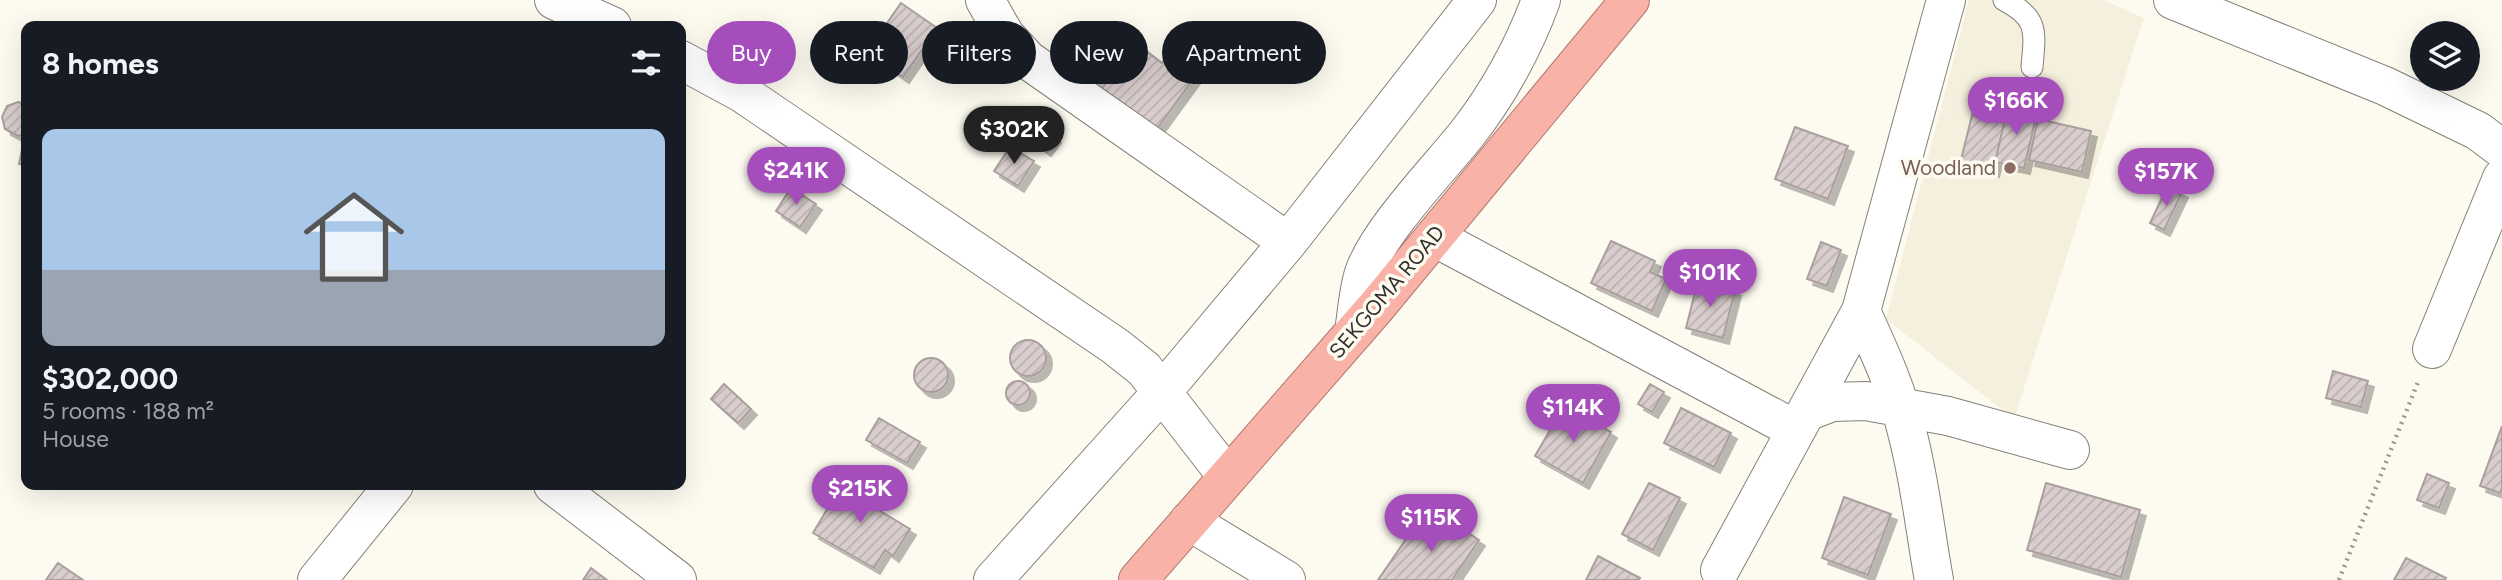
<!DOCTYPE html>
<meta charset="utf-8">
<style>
body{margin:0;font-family:Figtree,sans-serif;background:#242831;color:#f1f3f6;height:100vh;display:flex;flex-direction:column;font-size:26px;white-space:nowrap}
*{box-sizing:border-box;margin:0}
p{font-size:23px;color:#9ea1a6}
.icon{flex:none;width:38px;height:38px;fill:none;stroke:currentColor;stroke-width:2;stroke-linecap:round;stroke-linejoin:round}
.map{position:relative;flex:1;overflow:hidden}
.panel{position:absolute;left:21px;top:21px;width:665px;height:469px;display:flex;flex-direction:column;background:#171b24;border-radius:14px;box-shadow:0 7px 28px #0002}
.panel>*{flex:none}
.guide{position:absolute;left:707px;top:21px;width:665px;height:63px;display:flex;gap:14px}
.fabs{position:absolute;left:2410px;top:21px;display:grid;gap:14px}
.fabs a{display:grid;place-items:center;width:70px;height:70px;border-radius:50%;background:#171b24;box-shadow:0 7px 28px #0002;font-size:35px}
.price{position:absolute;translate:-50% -60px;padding:0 16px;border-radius:24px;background:#a54ebb;color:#fff;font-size:23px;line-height:46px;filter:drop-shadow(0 2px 4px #0008)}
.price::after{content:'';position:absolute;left:50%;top:42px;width:21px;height:16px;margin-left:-10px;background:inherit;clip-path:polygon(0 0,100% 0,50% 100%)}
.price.on{background:#222;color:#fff}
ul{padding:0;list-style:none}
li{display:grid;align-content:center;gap:14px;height:371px;padding:0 21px}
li+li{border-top:2px solid #363941}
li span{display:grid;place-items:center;height:217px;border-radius:14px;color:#555}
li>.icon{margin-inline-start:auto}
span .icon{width:126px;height:126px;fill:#fffc;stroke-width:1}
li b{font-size:30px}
h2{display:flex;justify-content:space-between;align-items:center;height:84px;padding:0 21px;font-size:30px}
.chip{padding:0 24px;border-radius:32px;background:#171b24;box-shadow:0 7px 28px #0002;font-size:24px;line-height:63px}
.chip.on{background:#a54ebb;color:#fff}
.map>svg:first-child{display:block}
</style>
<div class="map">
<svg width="2502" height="580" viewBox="0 0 2502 580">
<defs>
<pattern id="building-hatch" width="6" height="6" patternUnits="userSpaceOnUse" patternTransform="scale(1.75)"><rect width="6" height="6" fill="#d9cecd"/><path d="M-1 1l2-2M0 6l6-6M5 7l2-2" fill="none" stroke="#bbb1b0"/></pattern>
<filter id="shadow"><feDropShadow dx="6" dy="6" stdDeviation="0" flood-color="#0004"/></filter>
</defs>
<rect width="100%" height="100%" fill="#fdfaf0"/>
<path fill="#f5efde" d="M1969,0H2103L2144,18L2014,419L1886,319Z"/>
<path fill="url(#building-hatch)" stroke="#aa9f9f" stroke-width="2" filter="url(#shadow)" d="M901,3L937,28L903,77L867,52Z
M1090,32L1104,44L1108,39L1120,50L1090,87L1063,65Z
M1136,43L1162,63L1171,50L1199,71L1153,134L1098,94Z
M1976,99L2008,106L1993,171L1960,164Z
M18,102L26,104V134L18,136L5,129L2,117L7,106Z
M2008,106L2037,113L2024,168L1995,162Z
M2038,119L2091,131L2082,172L2029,160Z
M1795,127L1848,146L1828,199L1775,179Z
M1043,128L1055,137L1045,150L1033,141Z
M25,136L26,137V165L19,164Z
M1010,147L1034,161L1018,186L994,171Z
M2168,185L2182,192L2164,230L2150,223Z
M791,188L816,204L800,227L776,211Z
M1611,241L1655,261L1650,272L1666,279L1652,311L1591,283Z
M1821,242L1841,250L1827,286L1807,279Z
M1698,280L1735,290L1723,338L1686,328Z
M1010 358a18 18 0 1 1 36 0a18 18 0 1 1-36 0Z
M914 375a17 17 0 1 1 34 0a17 17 0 1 1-34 0Z
M2333,371L2368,381L2361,407L2326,398Z
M1006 393a12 12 0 1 1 24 0a12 12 0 1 1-24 0Z
M724,384L751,409L738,423L711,399Z
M1650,384L1664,392L1652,412L1638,404Z
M1564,406L1611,432L1583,483L1535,456Z
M1681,408L1731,433L1714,467L1664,443Z
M879,418L920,442L907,463L866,440Z
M2502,426V488L2500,493L2480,486Z
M2427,474L2449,483L2439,508L2417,500Z
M847,476L878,495L872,506L910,529L893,556L885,550L874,568L813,533Z
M1649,483L1680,498L1653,550L1622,534Z
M2046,483L2140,510L2121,577L2027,550Z
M1844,497L1891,514L1868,575L1822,558Z
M1444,517L1479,540L1452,580H1378L1415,526L1430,537Z
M1598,556L1640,578L1639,580H1586Z
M2406,558L2446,578L2445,580H2394Z
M58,563L83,580H46Z
M591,568L607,580H583Z"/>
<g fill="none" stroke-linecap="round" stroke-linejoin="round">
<g stroke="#838078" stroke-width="23">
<path id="service" d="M2004,0C2039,18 2035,32 2032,67"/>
</g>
<g stroke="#838078" stroke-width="40">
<path id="minor" d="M554,0L612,26
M985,0L1005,35L1028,60L1288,242
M2173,0L2385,86L2478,131L2502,149
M681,60L742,93L1115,346L1144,369L1227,476
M1434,237L1796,430
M1861,311C1879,351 1897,389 1907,432C1920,480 1925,531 1934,580
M1354,332C1357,313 1358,291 1364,273C1378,232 1437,171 1466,135C1497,96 1524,47 1541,0
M2432,349L2502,178
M1806,412L1832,402L1866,401L1948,416L2070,450
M553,485L677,580
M1189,521L1286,580
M1720,570L1861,311L1946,0
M317,580L394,485
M993,580L1162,392L1288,242L1477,0"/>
</g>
<g stroke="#b2786e" stroke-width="40">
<path id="trunk" d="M1138,580L1377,306L1630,0"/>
</g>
<path stroke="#999790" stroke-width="4.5" stroke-dasharray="2 5" stroke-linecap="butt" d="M2339,580L2418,382"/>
<use href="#service" stroke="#fff" stroke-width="21"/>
<use href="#minor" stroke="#fff" stroke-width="38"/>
<use href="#trunk" stroke="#f8b2a8" stroke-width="38"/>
</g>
<circle fill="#8d6e63" stroke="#fdfaf0" stroke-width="2.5" cx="2010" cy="168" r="7"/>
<g text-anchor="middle" stroke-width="7" stroke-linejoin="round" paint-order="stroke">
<g font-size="21" fill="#785e54" stroke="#fdfaf0" text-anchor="end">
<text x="1996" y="175">Woodland</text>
</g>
<g font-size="21" fill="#312f2c" stroke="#fdfaf0">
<text transform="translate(1387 292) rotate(-50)" y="7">SEKGOMA ROAD</text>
</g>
</g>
</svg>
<div class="fabs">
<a><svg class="icon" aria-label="layers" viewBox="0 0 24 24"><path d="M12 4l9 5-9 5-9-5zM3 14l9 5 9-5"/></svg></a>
</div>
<b class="price" style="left:2016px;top:137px">$166K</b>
<b class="price on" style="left:1014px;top:166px">$302K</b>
<b class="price" style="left:796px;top:207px">$241K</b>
<b class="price" style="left:2166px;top:208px">$157K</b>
<b class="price" style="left:1710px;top:309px">$101K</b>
<b class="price" style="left:1573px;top:444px">$114K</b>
<b class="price" style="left:860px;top:525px">$215K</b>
<b class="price" style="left:1431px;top:554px">$115K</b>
<div class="guide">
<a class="chip on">Buy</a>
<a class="chip">Rent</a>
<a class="chip">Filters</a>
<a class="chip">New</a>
<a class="chip">Apartment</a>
</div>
<section class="panel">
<h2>8 homes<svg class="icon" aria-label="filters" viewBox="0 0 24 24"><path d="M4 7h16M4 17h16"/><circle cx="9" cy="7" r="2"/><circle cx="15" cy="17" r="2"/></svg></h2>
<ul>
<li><span style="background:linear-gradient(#a9c7e8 65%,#9aa5b1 0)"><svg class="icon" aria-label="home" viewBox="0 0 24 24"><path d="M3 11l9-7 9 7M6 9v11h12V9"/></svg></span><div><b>$302,000</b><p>5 rooms · 188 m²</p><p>House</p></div></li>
</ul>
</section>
</div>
